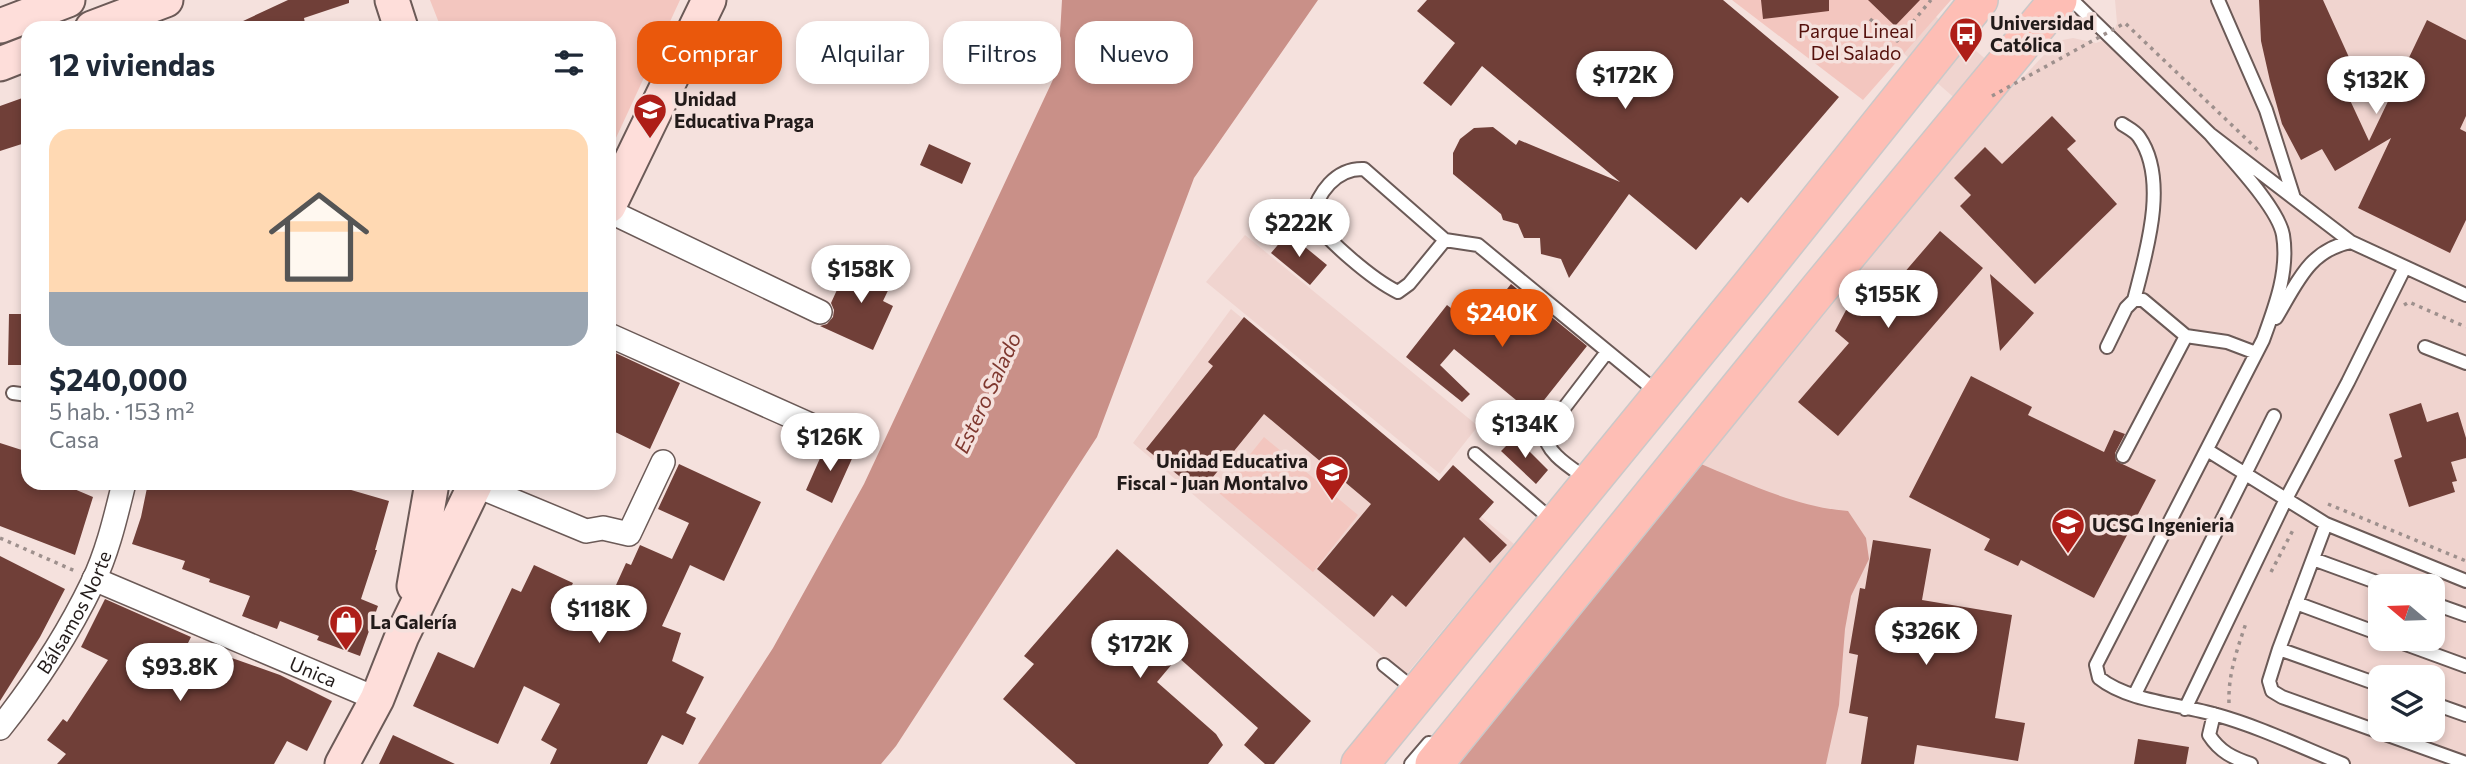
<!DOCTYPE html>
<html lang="es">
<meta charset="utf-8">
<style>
body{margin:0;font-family:Commissioner,sans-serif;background:#f6f6f7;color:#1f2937;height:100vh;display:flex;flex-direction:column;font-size:26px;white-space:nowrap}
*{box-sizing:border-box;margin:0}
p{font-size:23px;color:#747a83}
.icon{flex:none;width:38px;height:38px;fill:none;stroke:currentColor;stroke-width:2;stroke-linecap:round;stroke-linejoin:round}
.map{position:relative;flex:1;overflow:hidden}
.drawer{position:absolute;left:21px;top:21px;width:595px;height:469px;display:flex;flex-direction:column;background:#fff;border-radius:21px;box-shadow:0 4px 10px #0003}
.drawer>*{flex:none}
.top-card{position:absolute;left:637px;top:21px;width:665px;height:63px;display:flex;gap:14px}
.needle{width:46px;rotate:289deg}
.controls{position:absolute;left:2368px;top:574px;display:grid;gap:14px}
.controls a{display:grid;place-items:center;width:77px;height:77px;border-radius:14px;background:#fff;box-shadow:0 4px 10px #0003;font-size:35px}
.price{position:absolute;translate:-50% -60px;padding:0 16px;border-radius:24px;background:#fff;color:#222;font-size:23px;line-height:46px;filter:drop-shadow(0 2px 4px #0008)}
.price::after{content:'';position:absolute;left:50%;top:42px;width:21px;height:16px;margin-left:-10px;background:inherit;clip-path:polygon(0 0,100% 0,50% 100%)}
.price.active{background:#ea580c;color:#fff}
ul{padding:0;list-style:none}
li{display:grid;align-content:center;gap:14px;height:371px;padding:0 28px}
li span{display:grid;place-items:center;height:217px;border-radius:21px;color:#555}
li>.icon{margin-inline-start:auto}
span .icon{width:126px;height:126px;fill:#fffc;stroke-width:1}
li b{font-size:30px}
h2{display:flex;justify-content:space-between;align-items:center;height:84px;padding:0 28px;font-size:30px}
.chip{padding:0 24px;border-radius:21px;background:#fff;box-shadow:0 4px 10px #0003;font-size:24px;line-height:63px}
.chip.active{background:#ea580c;color:#fff}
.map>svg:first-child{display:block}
</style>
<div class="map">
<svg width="2466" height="764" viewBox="0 0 2466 764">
<rect width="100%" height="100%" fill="#f5e1dd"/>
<path fill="#f0d4cf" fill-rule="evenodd" d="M2115,0H2466V764H1448L1902,209L1982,122L1903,53L1935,16L2016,85L2057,41L2073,38L2096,43L2112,37L2117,23ZM2380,586H2432V639H2380ZM2380,677H2432V730H2380Z
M1245,235L1478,426L1440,474L1206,282Z
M1231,309L1514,544L1405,676L1133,443Z"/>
<path fill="#f3c6bf" d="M430,0H680L609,153V28H441Z
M1732,0H1951L1863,100Z
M1264,437L1358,515L1313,572L1219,493Z"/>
<path fill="#d49a92" d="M1696,462C1745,482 1795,507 1848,511L1866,538L1869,559L1851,596L1845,629L1839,705L1826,764H1448Z"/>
<path fill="#c99088" d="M1062,0H1318L1194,178L1097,437L896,746L881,764H698L773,648L864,484L1058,69Z"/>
<path fill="#703f38" d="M288,0H349V3L304,18L306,28H228Z
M1427,0H1723L1839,97L1748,203L1741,197L1696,250L1629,194L1569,278L1561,259L1541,254L1540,238H1524L1518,224L1503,220L1501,214L1453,174V153L1460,139L1474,128L1493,127L1516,145L1519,140L1620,182L1482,66L1451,106L1423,83L1455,43L1417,11Z
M1761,0H1829V11L1763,19Z
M1868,0H1920L1895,26Z
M2259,0H2323L2362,86L2349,98L2369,141L2427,20L2466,40V116L2460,129L2466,132V220L2450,253L2358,208L2391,138L2335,171L2322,149L2301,160L2282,124L2270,81L2261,41Z
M28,96V142L0,151V106Z
M2052,116L2076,141L2067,149L2117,204L2035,284L1960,206L1971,195L1954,178L1985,147L2002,164Z
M929,144L971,163L962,184L920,165Z
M1940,231L1983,268L1838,436L1798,402L1849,343L1835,331L1854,295L1888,274L1897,281Z
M1288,233L1327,265L1310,285L1271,253Z
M851,259L894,278L883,301L893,306L873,350L820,326L827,324L833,317L834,310L831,303Z
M1990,274L2034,313L2000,351Z
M1511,284L1587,346L1533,414L1454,349L1440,365L1470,394L1462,402L1406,357L1447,305L1476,328Z
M9,314H28V365H8Z
M1244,317L1439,481L1453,465L1494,502L1479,519L1507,545L1490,563L1464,537L1406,607L1392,595L1374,617L1317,569L1371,504L1264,414L1200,493L1146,449L1213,366L1208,362Z
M609,350L680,383L650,449L609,429Z
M1971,376L2032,407L2028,415L2104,452L2114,430L2125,434L2115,453L2116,461L2156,480L2094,598L2021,560L2018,566L1984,550L1990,539L1909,497Z
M2421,403L2427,422L2458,412L2466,438V458L2451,462L2457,481L2452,482L2455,492L2409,507L2394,460L2402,457L2389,414Z
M1515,437L1548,470L1536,484L1501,451Z
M0,443L28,452V483H60L93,497L75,555L0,526Z
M841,446L855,452L832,503L806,490L825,447L834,449Z
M679,464L761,502L724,581L690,565L662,626L681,633L672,661L704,677L686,713L696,718L683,745L662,735L647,764H550L557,749L541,740L560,704L524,686L498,744L413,706L438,652L474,668L512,588L521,592L534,565L573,583L562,605L592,620L600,602L607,605L626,563L631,565L640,545L672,559L689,523L658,509Z
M148,483H221L240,488L241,483H327L389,501L375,550H377L361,599L378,606L360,656L317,640L319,636L280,621L277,629L242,616L250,596L209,582L210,579L182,569L185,561L132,544L141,517Z
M1873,540L1931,549L1922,600L2012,615L1995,718L2025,723L2018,761L1917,745L1914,764H1861L1868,717L1849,713L1858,655L1849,653L1860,588L1865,589Z
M1117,549L1311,721L1274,764H1265L1244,745L1258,728L1178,657L1157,682L1216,734L1223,745L1208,764H1076L1003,699L1034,664L1024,656Z
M0,556L65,589L40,637L0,701Z
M105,599L191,637L185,649L225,670L229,657L280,675L332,701L307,751L287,741L274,764H57L66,754L47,740L63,719L67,722L108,660L81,647Z
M393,735L455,764H379Z
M2138,739L2189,747L2186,764H2134Z"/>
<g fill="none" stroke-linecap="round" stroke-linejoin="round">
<g stroke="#6b5a57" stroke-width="16">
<path id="lane" d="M2072,0L2210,134L2351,242L2466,295
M2218,0L2266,110L2294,198
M2122,124C2128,128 2135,131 2139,137C2169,180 2146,253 2134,300
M2210,134C2229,157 2278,207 2283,235C2289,271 2275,307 2263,340L2096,665L2099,678C2129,702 2181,704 2217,715C2260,727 2301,747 2343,764
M1445,240L1409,284L1398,292C1371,279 1330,242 1311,219C1318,193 1335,168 1364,169L1445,240L1478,245L1658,393
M2276,318C2297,283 2309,250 2351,242
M2107,347L2126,308L2134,300H2143L2186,336L2227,342L2256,353
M2425,347L2466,363
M13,393L28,395
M2207,450L2326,524L2466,581
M1475,454L1553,521
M2123,456L2186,336
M1587,479C1572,468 1545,453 1545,433L1607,352
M2326,524L2279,649L2269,681L2272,691L2282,697L2466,763
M2313,559L2387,586
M2296,603L2380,634
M2432,603L2466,615
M2392,639L2466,666
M2279,649L2380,685
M1384,665L1415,690
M2135,694L2274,416
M2432,703L2466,715
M2185,709L2286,499L2348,382L2405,267
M2214,714L2209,735C2220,752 2233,758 2251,764
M1411,764L1429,743"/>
</g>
<g stroke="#6b5a57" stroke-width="26">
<g id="street">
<path d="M609,211L820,312"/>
<path d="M609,335L833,435"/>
<path d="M475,485L586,531L603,528L629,534L663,462"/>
<path id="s1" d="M94,579L377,699"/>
<path id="s2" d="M0,728C36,683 68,634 93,582C108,551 116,515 124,483"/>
</g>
</g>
<g stroke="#6b5a57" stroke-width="37">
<path id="secondary" d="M392,0L401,28
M0,26L68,0
M92,28L166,0
M0,64L28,53
M609,206L709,0
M414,586L432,483
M342,764L377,699L402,636L476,483"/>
</g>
<g stroke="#cac8c8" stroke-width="40">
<path id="primary" d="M1360,764L1752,284L1979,0
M1434,764L1819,289L2058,0"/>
</g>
<path stroke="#9e908d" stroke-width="3.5" stroke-dasharray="3.5 5" stroke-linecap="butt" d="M1870,19L1897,41L1931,0
M2404,305L2409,302L2466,327
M2328,504L2466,561
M0,538L75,571
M2271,572L2293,530
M2229,703C2228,674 2237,650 2246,623"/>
<use href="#lane" stroke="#fff" stroke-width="12"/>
<use href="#street" stroke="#fff" stroke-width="23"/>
<use href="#secondary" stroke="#fededa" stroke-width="33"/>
<use href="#primary" stroke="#febeb5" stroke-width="37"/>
<path stroke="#9e908d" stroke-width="3.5" stroke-dasharray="3.5 5" stroke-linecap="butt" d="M1992,96L2125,23L2260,152"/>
</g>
<defs>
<g id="bus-pin" transform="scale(1.75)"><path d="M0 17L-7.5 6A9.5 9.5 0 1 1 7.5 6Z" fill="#ae1e18" stroke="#f5e1dd"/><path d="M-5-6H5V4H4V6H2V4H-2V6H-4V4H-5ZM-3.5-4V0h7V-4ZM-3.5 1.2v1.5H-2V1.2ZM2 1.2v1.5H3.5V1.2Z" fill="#fff"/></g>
<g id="school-pin" transform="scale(1.75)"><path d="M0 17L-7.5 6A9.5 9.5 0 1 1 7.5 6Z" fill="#ae1e18" stroke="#f5e1dd"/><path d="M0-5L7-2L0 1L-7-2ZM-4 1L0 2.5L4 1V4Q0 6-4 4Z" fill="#fff"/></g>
<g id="shop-pin" transform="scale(1.75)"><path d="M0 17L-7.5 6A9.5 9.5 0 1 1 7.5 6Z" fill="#ae1e18" stroke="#f5e1dd"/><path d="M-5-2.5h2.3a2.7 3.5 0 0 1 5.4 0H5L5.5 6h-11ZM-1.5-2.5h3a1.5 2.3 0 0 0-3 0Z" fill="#fff"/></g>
</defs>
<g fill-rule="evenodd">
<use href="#bus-pin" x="1966" y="34"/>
<use href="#school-pin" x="650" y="110"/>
<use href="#school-pin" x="1332" y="472"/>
<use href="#school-pin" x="2068" y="525"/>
<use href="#shop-pin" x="346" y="622"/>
</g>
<g text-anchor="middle" stroke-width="7" stroke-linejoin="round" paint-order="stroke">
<g font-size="19" font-weight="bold" fill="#221b1a" stroke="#f5e1dd" text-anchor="start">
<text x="1990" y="30">Universidad<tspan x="1990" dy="22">Católica</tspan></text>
<text x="674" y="106">Unidad<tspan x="674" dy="22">Educativa Praga</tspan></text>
<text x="1308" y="468" text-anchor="end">Unidad Educativa<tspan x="1308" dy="22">Fiscal - Juan Montalvo</tspan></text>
<text x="2092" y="532">UCSG Ingenieria</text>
<text x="370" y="629">La Galería</text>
</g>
<g font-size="19" fill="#54100b" stroke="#f5e1dd">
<text x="1856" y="38">Parque Lineal<tspan x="1856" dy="22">Del Salado</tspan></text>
</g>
<g font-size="19" fill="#221b1a" stroke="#f5e1dd">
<text dy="7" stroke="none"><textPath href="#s2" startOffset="138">Bálsamos Norte</textPath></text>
<text dy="7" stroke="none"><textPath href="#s1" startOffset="238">Unica</textPath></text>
</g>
<g font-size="21" font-style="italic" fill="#7f382f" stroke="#f5e1dd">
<text transform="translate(988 393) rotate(-65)" y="7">Estero Salado</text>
</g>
</g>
</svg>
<div class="controls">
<a><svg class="needle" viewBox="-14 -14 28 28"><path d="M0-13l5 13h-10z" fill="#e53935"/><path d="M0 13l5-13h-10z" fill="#747a83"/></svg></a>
<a><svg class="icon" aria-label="layers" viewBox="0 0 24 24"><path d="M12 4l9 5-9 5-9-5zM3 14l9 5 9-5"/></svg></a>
</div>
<b class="price" style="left:1625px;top:111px">$172K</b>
<b class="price" style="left:2376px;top:116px">$132K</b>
<b class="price" style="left:1299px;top:259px">$222K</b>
<b class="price" style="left:861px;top:305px">$158K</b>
<b class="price" style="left:1888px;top:330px">$155K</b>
<b class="price active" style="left:1502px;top:349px">$240K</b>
<b class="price" style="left:1525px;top:460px">$134K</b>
<b class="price" style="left:830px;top:473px">$126K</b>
<b class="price" style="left:599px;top:645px">$118K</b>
<b class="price" style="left:1926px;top:667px">$326K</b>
<b class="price" style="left:1140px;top:680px">$172K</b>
<b class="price" style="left:180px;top:703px">$93.8K</b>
<div class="top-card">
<a class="chip active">Comprar</a>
<a class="chip">Alquilar</a>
<a class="chip">Filtros</a>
<a class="chip">Nuevo</a>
</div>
<section class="drawer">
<h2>12 viviendas<svg class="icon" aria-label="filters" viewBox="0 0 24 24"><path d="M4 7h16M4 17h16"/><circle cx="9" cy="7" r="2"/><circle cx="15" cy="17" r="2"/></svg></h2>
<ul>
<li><span style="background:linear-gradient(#ffd9b3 75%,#9aa5b1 0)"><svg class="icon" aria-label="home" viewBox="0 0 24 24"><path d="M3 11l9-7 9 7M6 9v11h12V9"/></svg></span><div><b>$240,000</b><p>5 hab. · 153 m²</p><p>Casa</p></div></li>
</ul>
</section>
</div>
